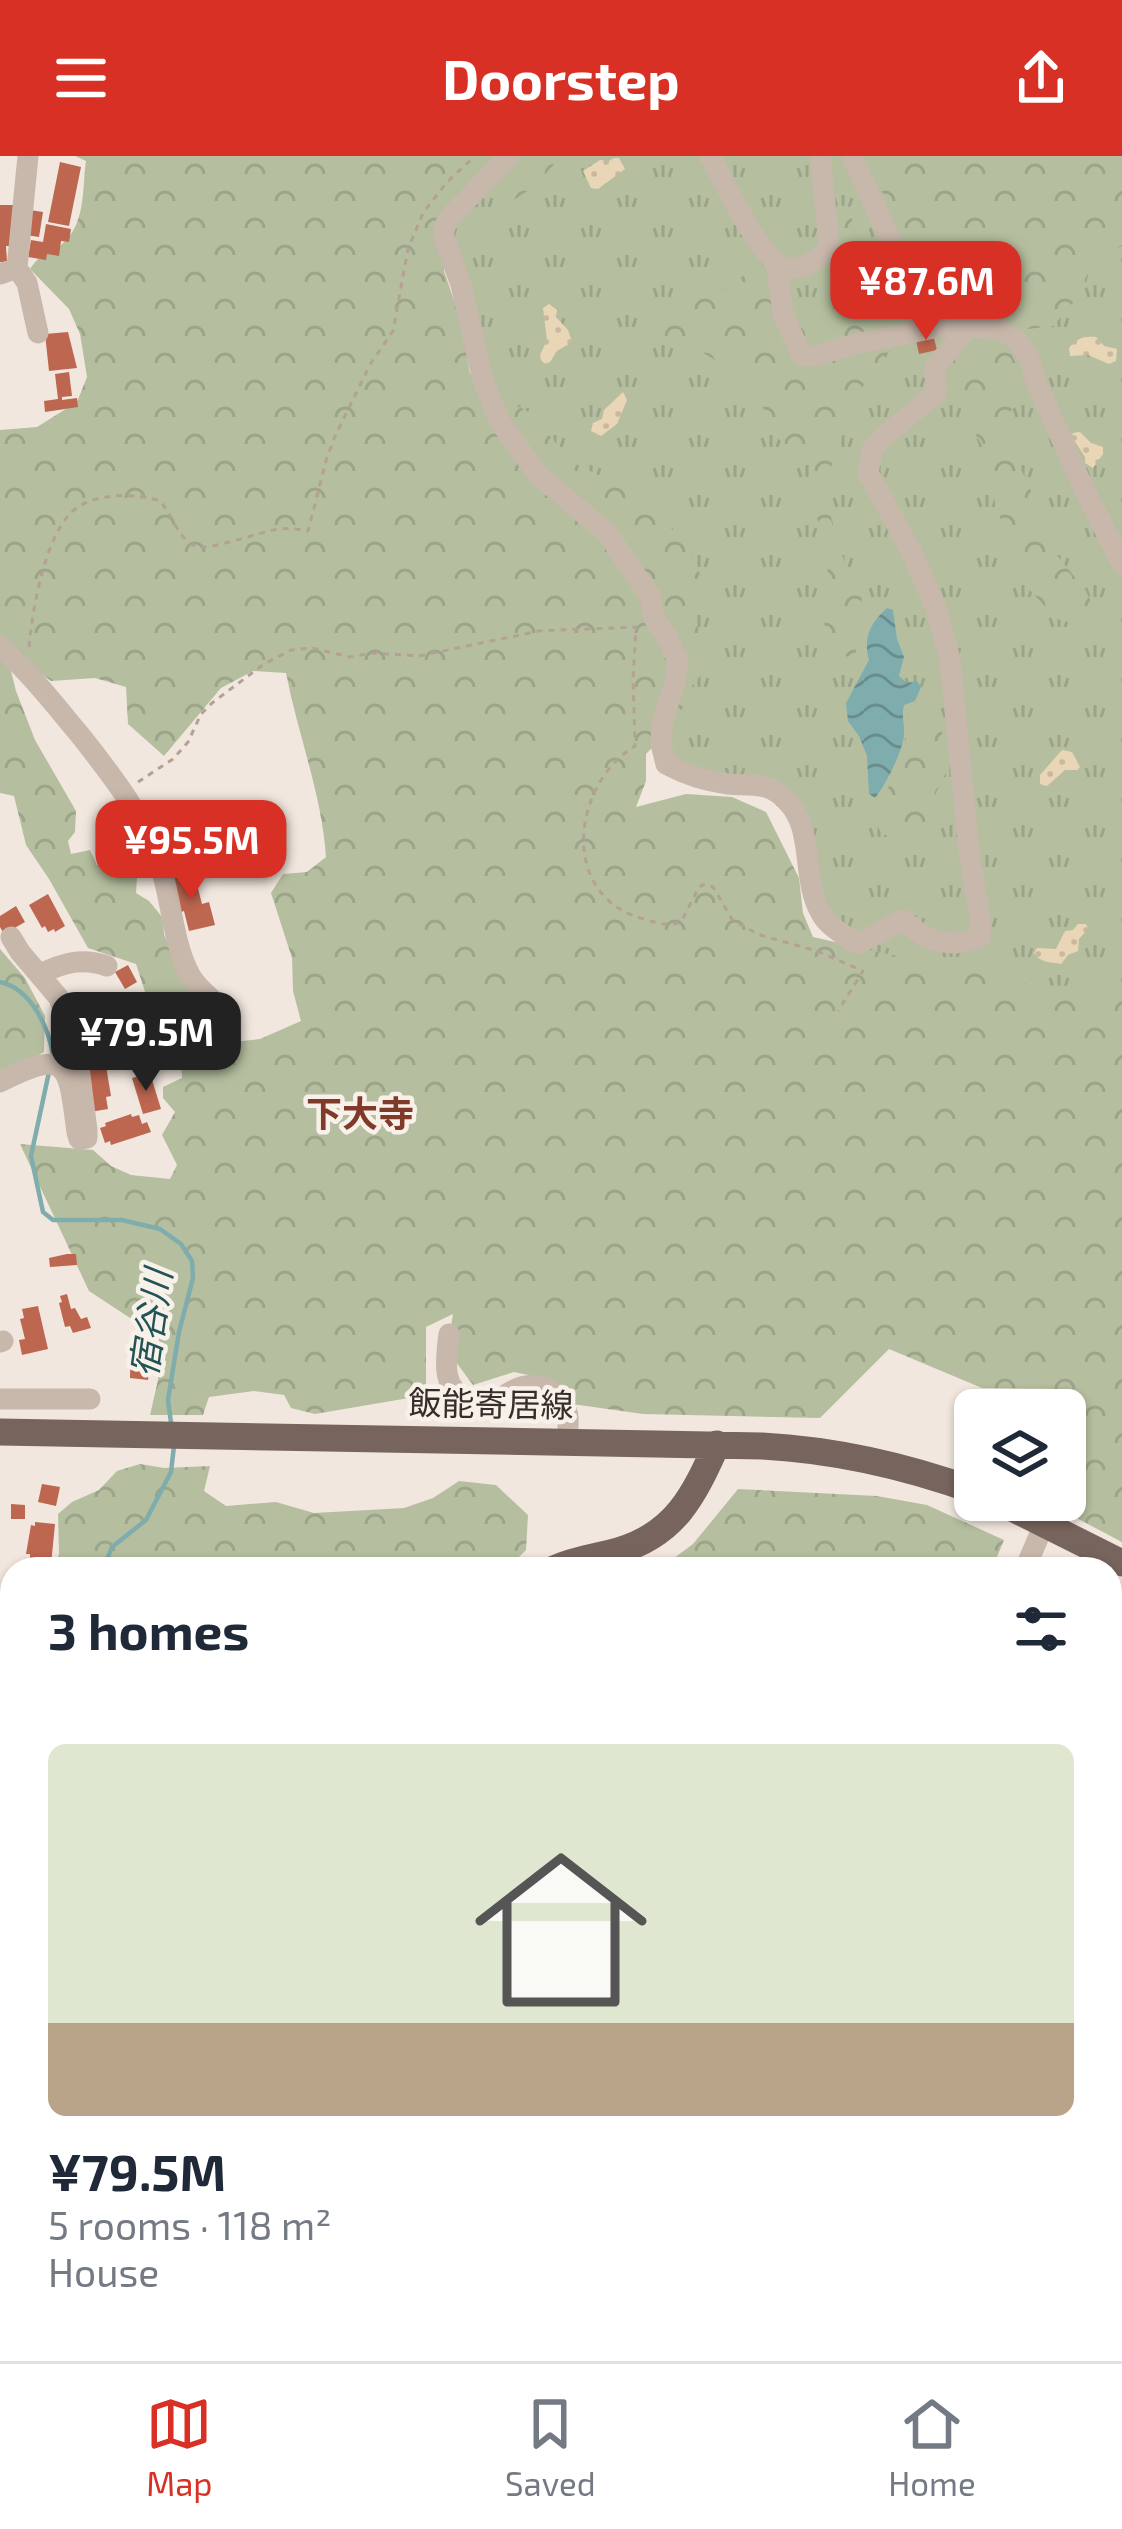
<!DOCTYPE html>
<meta charset="utf-8">
<style>
body{margin:0;font-family:"Exo 2","Noto Sans JP",sans-serif;background:#f6f6f7;color:#1f2937;height:100vh;display:flex;flex-direction:column;font-size:45px;white-space:nowrap}
*{box-sizing:border-box;margin:0}
p{font-size:39px;color:#747a83}
.icon{flex:none;width:66px;height:66px;fill:none;stroke:currentColor;stroke-width:2;stroke-linecap:round;stroke-linejoin:round}
.map{position:relative;flex:1;overflow:hidden}
.drawer{position:absolute;left:0px;top:1401px;width:1122px;height:804px;display:flex;flex-direction:column;background:#fff;border-radius:36px 36px 0 0;box-shadow:0 3px 9px #0004}
.drawer>*{flex:none}
.buttons{position:absolute;left:954px;top:1233px;display:grid;gap:24px}
.buttons a{display:grid;place-items:center;width:132px;height:132px;border-radius:18px;background:#fff;box-shadow:0 3px 9px #0004;font-size:60px}
.price{position:absolute;translate:-50% -102px;padding:0 27px;border-radius:24px;background:#d93025;color:#fff;font-size:39px;line-height:78px;filter:drop-shadow(0 3px 6px #0008)}
.price::after{content:'';position:absolute;left:50%;top:72px;width:36px;height:27px;margin-left:-18px;background:inherit;clip-path:polygon(0 0,100% 0,50% 100%)}
.price.current{background:#222;color:#fff}
ul{padding:0;list-style:none}
li{display:grid;align-content:center;gap:24px;height:636px;padding:0 48px}
li+li{border-top:3px solid #e0e1e3}
li span{display:grid;place-items:center;height:372px;border-radius:18px;color:#555}
li>.icon{margin-inline-start:auto}
span .icon{width:216px;height:216px;fill:#fffc;stroke-width:1}
li b{font-size:51px}
h2{display:flex;justify-content:space-between;align-items:center;height:144px;padding:0 48px;font-size:51px}
header{display:flex;justify-content:space-between;align-items:center;height:156px;padding:0 48px;background:#d93025;color:#fff;font-size:54px;font-weight:700}
.dock{display:flex;justify-content:space-around;align-items:center;height:168px;border-top:3px solid #e0e1e3;background:#fff;font-size:33px;color:#747a83}
.dock a{display:grid;justify-items:center;gap:6px}
.dock .current{color:#d93025}
.map>svg:first-child{display:block}
</style>
<header><svg class="icon" aria-label="menu" viewBox="0 0 24 24"><path d="M4 6h16M4 12h16M4 18h16"/></svg>Doorstep<svg class="icon" aria-label="share" viewBox="0 0 24 24"><path d="M12 15V3M7 8l5-5 5 5M5 13v7h14v-7"/></svg></header>
<div class="map">
<svg width="1122" height="2205" viewBox="0 0 1122 2205">
<defs>
<pattern id="grass-tufts" width="24" height="20" patternUnits="userSpaceOnUse" patternTransform="scale(3)"><rect width="24" height="20" fill="#b5bf9f"/><path d="M3 7l-1-3M5 7V3M7 7l1-3M15 17l-1-3M17 17v-4M19 17l1-3" fill="none" stroke="#9ca489"/></pattern>
<pattern id="forest-crowns" width="20" height="18" patternUnits="userSpaceOnUse" patternTransform="scale(3)"><rect width="20" height="18" fill="#b5bf9f"/><path d="M2 6a3 3 0 1 1 6 0M12 15a3 3 0 1 1 6 0" fill="none" stroke="#9ca489"/></pattern>
<pattern id="sand-dots" width="8" height="8" patternUnits="userSpaceOnUse" patternTransform="scale(3)"><rect width="8" height="8" fill="#e9d6b7"/><path d="M2 2h.1M6 6h.1" fill="none" stroke="#c8b89e" stroke-width="1.8" stroke-linecap="round"/></pattern>
<pattern id="water-waves" width="16" height="10" patternUnits="userSpaceOnUse" patternTransform="scale(3)"><rect width="16" height="10" fill="#7facac"/><path d="M0 5q4-4 8 0t8 0" fill="none" stroke="#698c8c"/></pattern>
</defs>
<rect width="100%" height="100%" fill="#f1e7de"/>
<path fill="url(#grass-tufts)" d="M401,0H1122V840L984,825L891,808L828,777L790,663L766,639L681,624L655,579L501,284L456,138Z"/>
<path fill="url(#forest-crowns)" d="M75,0H561L536,29L514,44L502,37C476,46 467,42 446,61L444,115L461,165L470,217L497,240L527,255L574,307L643,341L680,382L705,427C701,442 691,463 701,478C709,490 713,487 718,504L694,526L675,569L646,598V625L636,651L686,638L732,641L766,656L799,722L803,757L813,781L910,803L950,802L985,806L1028,829L1122,831V1386L1065,1356L1064,1233L982,1232L889,1193L820,1262L643,1258L572,1248L551,1224L514,1216L473,1229L447,1194L453,1158L426,1171V1229L409,1242L315,1258L291,1252L284,1239L254,1235L209,1241L203,1259H150L158,1224L159,1181L89,1135L20,988L93,994L111,1010L131,1019L170,1023L177,1009L162,979L175,956L163,942V931L182,922L181,905L209,889L260,883L301,865L293,835L292,802L271,737L283,718L307,716L326,701C322,639 298,579 286,517L253,515L221,532L164,600L128,568L126,531L95,522L51,525L5,491L16,535L35,584L76,655L75,676L68,685L71,698L90,694L97,709L120,710L137,721L136,737L149,745L163,762L164,778L181,819L193,833L192,848L186,861L149,848L136,808L88,792L49,723L26,689L14,640L0,637V274L37,271L77,246L87,221L80,178L69,153L30,113C42,95 46,100 61,89C86,69 82,34 86,5Z
M841,0H1122V90L1093,102L1084,134L1053,170L1019,174L1010,195C1031,239 1028,237 995,271L1024,319L1037,349L1046,386L1086,435L1097,459L1086,471L1057,463L1022,426L995,347L991,305L961,253L938,184L932,174L910,168L869,219L854,247L831,311L828,351L846,411L862,441L855,503L836,497L824,475L828,406L812,341L811,306L777,282L750,224L677,182L654,187L637,164L649,154H663L669,148L694,136H721L751,114L767,108L788,135L801,162L824,165L839,143L834,70L837,49L852,51V84L864,120L889,138L911,136C912,106 902,67 885,40C875,24 857,11 841,0Z
M915,552C926,560 930,571 943,577L941,585C958,607 942,620 935,640C923,672 924,690 882,678L867,654C896,632 910,594 906,558Z
M0,793L25,822L45,860L44,896L3,920L0,913Z
M140,1308L164,1312L210,1310L204,1335L226,1350L276,1346L314,1357L404,1352L433,1342L459,1325L496,1329L528,1359L526,1394L507,1413H54L59,1398L58,1358L72,1346L99,1334L117,1315Z
M738,1333L877,1340L927,1349L1004,1384L992,1413H659L693,1388Z
M12,1451V1562L0,1563V1458Z
M199,2193H754V2205H195Z"/>
<path fill="url(#sand-dots)" d="M614,2H619L625,13L598,33L591,32L583,15L600,4L609,5Z
M549,148L557,154L556,161L568,174L572,186L557,195L550,206L545,208L541,204L540,199L547,184L543,152Z
M1096,181L1104,190L1117,193L1116,205L1109,208L1088,199L1070,200L1069,192C1077,182 1084,180 1096,181Z
M623,236L627,244L617,268L601,280L591,275L593,267L602,263L604,254Z
M1080,276L1091,287L1103,291V298L1093,312L1085,307V301L1072,281L1073,277Z
M1062,594L1072,596L1080,611L1077,614H1065L1047,630L1040,628V619Z
M1078,768H1086L1088,773L1079,783L1078,795L1068,799L1061,808C1051,806 1040,807 1034,797L1037,792L1056,793L1065,775L1073,774Z"/>
<path fill="url(#water-waves)" d="M887,452L893,454L897,483L904,501L899,520L907,527L917,525L921,531L915,545L904,549C901,561 905,568 904,579C903,595 885,630 875,642L869,638L867,600L859,580L848,565L846,547L869,504C863,482 870,467 887,452Z"/>
<g fill="none" stroke-linecap="round" stroke-linejoin="round">
<path stroke="#7facac" stroke-width="4.5" d="M0,826C31,833 48,870 53,899
M49,916L31,1000L43,1056L53,1064H122L160,1073L181,1088L192,1105L193,1122L179,1176L168,1244L171,1267
M103,1413L112,1391L146,1364L171,1316L174,1290
M0,2062L12,2057"/>
</g>
<path fill="#bd6650" d="M60,6L81,11L69,70L48,66Z
M0,49H13L14,90H6L7,106H0Z
M30,54L43,56L39,81L26,79Z
M46,68L71,73L69,86L61,85L59,100L47,98L46,104L28,101L31,84L43,86Z
M932,175L937,194L919,198L915,179Z
M68,176L77,212L49,215L45,178Z
M69,216L72,240L62,241V244L77,242L78,251L45,256L44,245L58,243L55,218Z
M194,717L202,748L209,746L215,769L189,775L184,755L178,757L169,722Z
M48,738L65,770L55,776L54,773L48,776L45,770L42,772L29,749Z
M16,750L25,766L4,778L0,771V760Z
M128,809L137,826L125,833L115,816Z
M139,839L146,853L130,863L122,849Z
M142,873L153,902L134,909L132,905L128,906L119,882Z
M106,910L111,940L106,941L108,953L90,956L85,913Z
M150,917L161,953L143,958L132,922Z
M131,958L132,961L139,959L142,968L147,966L151,976L111,989L110,985L105,987L100,972L106,970L105,967Z
M67,1098H76L77,1109L50,1111L49,1102Z
M67,1138L71,1153L75,1152L81,1163L87,1161L91,1172L73,1177L70,1170L65,1171L59,1147L62,1146L60,1140Z
M38,1150L48,1193L22,1199L19,1184L25,1183L20,1163L24,1162L22,1153Z
M131,1183L156,1185L155,1194H151L148,1224L130,1222Z
M42,1328L60,1331L56,1350L38,1346Z
M11,1348L25,1349V1363H11Z
M35,1366L55,1368L51,1409L30,1406V1398H26L31,1369L35,1370Z
M1110,1708L1122,1709V2113H1110Z
M1110,2123L1122,2124V2205H1036L1037,2193H1110Z
M133,2193H151L148,2205H130Z
M857,2193H998L997,2205H856Z"/>
<g fill="none" stroke-linecap="round" stroke-linejoin="round">
<path stroke="#b4a195" stroke-width="3" stroke-dasharray="6 6" stroke-linecap="butt" d="M29,491C32,455 46,371 78,351C99,337 137,337 160,345C172,358 178,383 195,390C207,396 262,375 279,373C289,372 298,373 308,375L327,301L336,278L371,207L393,175L408,93L423,57L447,26L475,0
M138,626L173,603L188,586L201,558L212,547L264,508L291,494L312,492L350,501L373,497L419,500L539,475L636,471L633,523L635,590C571,629 559,741 644,763C658,767 668,771 681,766L699,731L705,728L713,731L733,765L760,779L817,795L863,815L838,855
M0,1727L12,1732
M0,1977L12,1968
M0,2076L12,2070
M85,2205L88,2193"/>
<path stroke="#c8b7ab" stroke-width="21" d="M509,0L447,64L443,79L461,129L483,224L500,266L538,319L607,377L650,440L654,462L667,481L678,504L675,526L662,568L661,588L666,608C686,619 705,625 728,628C747,630 765,626 781,639C818,669 799,723 822,759C830,772 846,780 858,788L903,764C909,768 914,773 919,777C936,789 963,790 980,781L981,770L969,696L950,503L937,455L927,431L911,395L868,317L872,294L883,281L936,237L935,211L971,168
M710,0C724,25 758,99 782,110C797,117 813,106 825,98L829,86L820,0
M852,0L904,114L922,173
M776,105L783,158L801,198L814,200L855,188L954,168L1000,174L1017,184L1030,204L1036,226L1084,333L1122,408
M17,112L27,127L38,177
M0,118L17,112L28,0
M0,490C30,517 54,548 80,579C113,621 145,661 161,712C172,747 173,787 190,819C200,837 217,844 227,860L223,877C207,887 192,883 182,867C141,859 113,876 77,895L87,974V982L79,983L77,976C68,910 70,890 0,926
M11,781L20,796L59,842L77,895
M40,818C63,807 82,801 107,810
M449,1178C446,1203 440,1233 469,1244C478,1247 489,1247 498,1244C513,1238 499,1241 514,1234C534,1223 561,1233 567,1256C570,1265 567,1276 567,1285
M0,1186L3,1185
M0,1243H90
M1025,1413L1045,1366
M1110,1598H1122
M0,1600V1621
M1110,1694L1122,1695
M771,2205V2193
M836,2205V2193"/>
<path stroke="#77645c" stroke-width="27" d="M0,1276L762,1290C836,1294 906,1310 975,1335
M996,1344L1122,1407
M554,1413C575,1403 597,1401 618,1395C676,1378 694,1339 717,1288
M168,2205L174,2193"/>
</g>
<g text-anchor="middle" stroke-width="9" stroke-linejoin="round" paint-order="stroke">
<g font-size="33" fill="#362d2a" stroke="#f8f1ea">
<text transform="translate(491 1248) rotate(1)" y="12">飯能寄居線</text>
</g>
<g font-size="36" font-weight="bold" fill="#7f3a29" stroke="#f8f1ea">
<text x="360" y="971">下大寺</text>
</g>
<g font-size="36" font-style="italic" fill="#225355" stroke="#f8f1ea">
<text transform="translate(151 1167) rotate(-82)" y="13">宿谷川</text>
</g>
</g>
</svg>
<div class="buttons">
<a><svg class="icon" aria-label="layers" viewBox="0 0 24 24"><path d="M12 4l9 5-9 5-9-5zM3 14l9 5 9-5"/></svg></a>
</div>
<b class="price" style="left:926px;top:187px">¥87.6M</b>
<b class="price" style="left:191px;top:746px">¥95.5M</b>
<b class="price current" style="left:146px;top:938px">¥79.5M</b>
<section class="drawer">
<h2>3 homes<svg class="icon" aria-label="filters" viewBox="0 0 24 24"><path d="M4 7h16M4 17h16"/><circle cx="9" cy="7" r="2"/><circle cx="15" cy="17" r="2"/></svg></h2>
<ul>
<li><span style="background:linear-gradient(#dfe7d0 75%,#b9a48a 0)"><svg class="icon" aria-label="home" viewBox="0 0 24 24"><path d="M3 11l9-7 9 7M6 9v11h12V9"/></svg></span><div><b>¥79.5M</b><p>5 rooms · 118 m²</p><p>House</p></div></li>
</ul>
</section>
</div>
<nav class="dock">
<a class="current"><svg class="icon" aria-label="map" viewBox="0 0 24 24"><path d="M3 6l6-2 6 2 6-2v14l-6 2-6-2-6 2zM9 4v14M15 6v14"/></svg>Map</a>
<a><svg class="icon" aria-label="saved" viewBox="0 0 24 24"><path d="M7 4h10v16l-5-4-5 4z"/></svg>Saved</a>
<a><svg class="icon" aria-label="home" viewBox="0 0 24 24"><path d="M3 11l9-7 9 7M6 9v11h12V9"/></svg>Home</a>
</nav>
